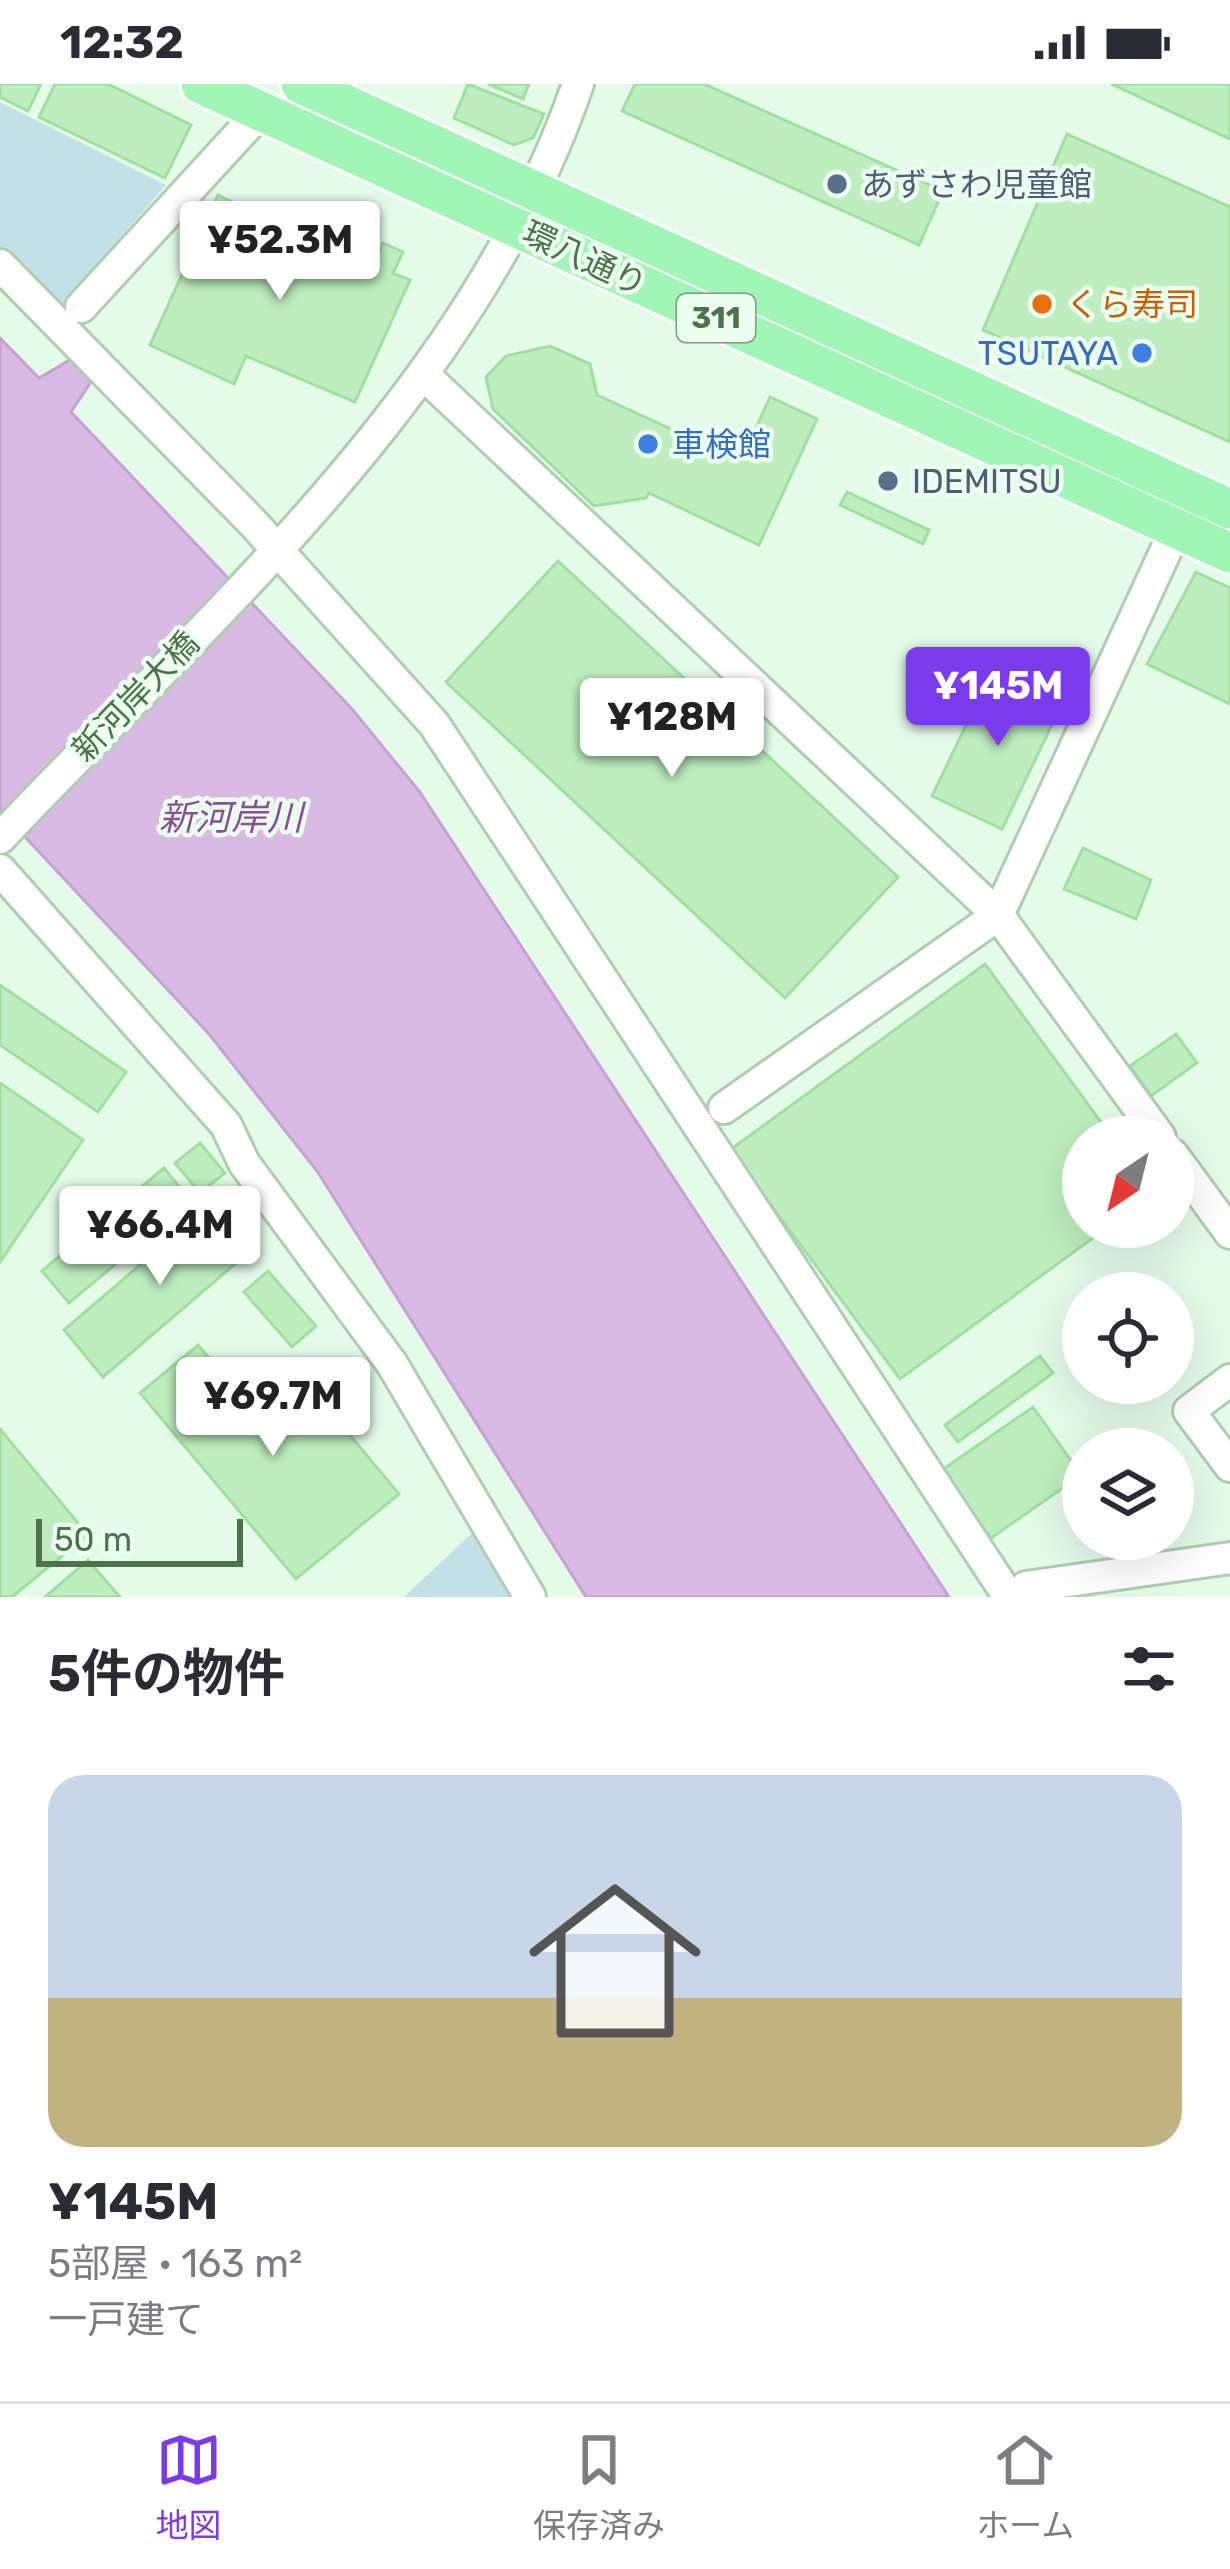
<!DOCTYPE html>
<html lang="ja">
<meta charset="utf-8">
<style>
body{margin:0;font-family:Rubik,"Noto Sans JP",sans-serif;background:#f2f2f3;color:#2b2b33;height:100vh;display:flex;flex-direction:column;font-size:45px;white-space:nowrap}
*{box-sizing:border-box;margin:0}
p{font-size:39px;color:#7c7c81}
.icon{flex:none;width:66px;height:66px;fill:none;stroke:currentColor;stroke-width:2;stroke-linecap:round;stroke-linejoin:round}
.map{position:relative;height:1513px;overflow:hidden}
.side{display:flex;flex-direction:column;background:#fff;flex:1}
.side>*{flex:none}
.needle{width:78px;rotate:215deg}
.fabs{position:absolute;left:1062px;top:1032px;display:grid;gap:24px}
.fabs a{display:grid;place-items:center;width:132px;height:132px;border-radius:50%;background:#fff;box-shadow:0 12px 48px #0002;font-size:60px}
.scale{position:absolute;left:36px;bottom:30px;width:207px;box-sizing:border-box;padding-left:12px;border:6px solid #4d724c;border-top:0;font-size:33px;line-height:42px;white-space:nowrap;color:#4d724c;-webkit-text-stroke:9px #ebfeef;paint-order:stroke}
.price{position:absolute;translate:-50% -102px;padding:0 27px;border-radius:12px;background:#fff;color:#222;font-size:39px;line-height:78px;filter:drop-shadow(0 3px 6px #0008)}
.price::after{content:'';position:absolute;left:50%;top:72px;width:36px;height:27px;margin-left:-18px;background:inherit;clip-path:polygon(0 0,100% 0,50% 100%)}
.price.selected{background:#7c3aed;color:#fff}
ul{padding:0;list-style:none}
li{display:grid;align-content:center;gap:24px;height:636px;padding:0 48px}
li span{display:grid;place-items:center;height:372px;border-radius:36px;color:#555}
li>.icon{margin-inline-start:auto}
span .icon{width:216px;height:216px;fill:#fffc;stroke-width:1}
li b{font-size:51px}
h2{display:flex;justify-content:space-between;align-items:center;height:144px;padding:0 48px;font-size:51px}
.status{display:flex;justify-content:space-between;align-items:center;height:84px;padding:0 60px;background:#fff;direction:ltr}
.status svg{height:33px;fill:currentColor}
.dock{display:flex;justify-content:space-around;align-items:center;height:168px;border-top:3px solid #e1e1e2;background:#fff;font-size:33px;color:#7c7c81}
.dock a{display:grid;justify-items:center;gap:6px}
.dock .selected{color:#7c3aed}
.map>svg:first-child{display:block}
</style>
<div class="status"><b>12:32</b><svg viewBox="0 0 49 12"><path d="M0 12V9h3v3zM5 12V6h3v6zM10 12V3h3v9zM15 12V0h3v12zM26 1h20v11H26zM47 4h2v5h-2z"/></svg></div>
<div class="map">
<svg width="1230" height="1513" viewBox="0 0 1230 1513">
<rect width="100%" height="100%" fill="#e5fbea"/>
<path fill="#c4e0e7" d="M0,18L166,101L60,223L0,165Z
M472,1449L511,1513H404Z"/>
<path fill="#d9bae3" stroke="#c8a1d4" stroke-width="3" d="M0,254L39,294L70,276L91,298L71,328L352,625L419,707L949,1513H586L317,1087L209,950L0,726Z"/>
<path fill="#beeebf" stroke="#9fe09f" stroke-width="3" d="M0,0H41L28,27L0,13Z
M55,0H108L191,41L165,94L39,33Z
M468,0L544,30L533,54L514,61L454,34Z
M488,0H529L523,15Z
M635,0H704L943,107L919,161L622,27Z
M1111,0H1230V55Z
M1067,50L1230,123V358L983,246Z
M218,111L329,165L331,160L374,179L383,159L403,168L393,189L410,196L355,318L246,272L234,300L150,261Z
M550,262L590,280L597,311L741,377L770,313L817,335L759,461L649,409L646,414L594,422L493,325L486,293L506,272Z
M847,408L929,446L923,460L840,421Z
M558,477L898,793L785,914L446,598Z
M1196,488L1230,504V620L1147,580Z
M993,585L1063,618L1002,745L932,712Z
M1083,764L1151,796L1136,835L1064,805Z
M985,880L1112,1053H1083V1143H1108L900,1295L730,1066Z
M0,901L126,988L98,1028L0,961Z
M1176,950L1197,979L1151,1012L1130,982Z
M0,999L83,1056L0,1178Z
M200,1059L225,1089L200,1109L175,1079Z
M164,1084L191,1117L69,1219L42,1187Z
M216,1116L256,1162L103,1293L64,1246Z
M268,1187L316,1242L292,1263L244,1208Z
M198,1261L254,1328L299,1290L399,1410L296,1495L140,1309Z
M1040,1272L1053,1289L958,1358L945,1341Z
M1033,1323L1077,1385L1083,1381V1417L1070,1399L991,1454L942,1386Z
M0,1345L88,1451L12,1513H0Z
M88,1476L120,1513H45Z"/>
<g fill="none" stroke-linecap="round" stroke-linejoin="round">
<g stroke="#afceb1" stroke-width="36">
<path id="minor" d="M0,181L254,440L434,640L1009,1513
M81,223L261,27
M424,291L998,831L1160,1053
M0,754C216,526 473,305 578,0
M0,786L226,1041L244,1079L392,1280L530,1513
M724,1024L998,831L1185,425
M1173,1071L1230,1149
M1230,1296L1189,1327L1230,1382
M1026,1503L1230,1474"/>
</g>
<g stroke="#fff" stroke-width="45">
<path id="major" d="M201,0L1230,469
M301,0L1230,425"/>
</g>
<use href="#minor" stroke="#fff" stroke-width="30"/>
<use href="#major" stroke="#a1f5b6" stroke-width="39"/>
</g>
<g fill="#5c6f8a" stroke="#ebfeef" stroke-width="4.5">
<circle cx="837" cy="100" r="12"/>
<circle cx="888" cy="397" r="12"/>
</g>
<circle fill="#e8710a" stroke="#ebfeef" stroke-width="4.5" cx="1042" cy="220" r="12"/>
<g fill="#3f7fe0" stroke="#ebfeef" stroke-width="4.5">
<circle cx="1142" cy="269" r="12"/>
<circle cx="648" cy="360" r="12"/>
</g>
<g text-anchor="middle" stroke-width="9" stroke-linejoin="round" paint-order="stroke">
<rect fill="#ebfeef" stroke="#7c9c7d" stroke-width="3" x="677" y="210" width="78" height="48" rx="9"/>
<g font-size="30" font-weight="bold" fill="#4d724c">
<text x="716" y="244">311</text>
</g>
<g font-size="33" fill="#4e5e75" stroke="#ebfeef" text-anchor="start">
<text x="861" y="112">あずさわ児童館</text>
<text x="912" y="409">IDEMITSU</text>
</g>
<g font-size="33" fill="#4d724c" stroke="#ebfeef">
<text transform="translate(585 174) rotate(25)" y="12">環八通り</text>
<text transform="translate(135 612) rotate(-46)" y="12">新河岸大橋</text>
</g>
<g font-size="33" fill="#c56008" stroke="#ebfeef" text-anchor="start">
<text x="1066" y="232">くら寿司</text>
</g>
<g font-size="33" fill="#366cbe" stroke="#ebfeef" text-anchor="end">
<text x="1118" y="281">TSUTAYA</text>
<text x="672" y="372" text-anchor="start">車検館</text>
</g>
<g font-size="36" font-style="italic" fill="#885098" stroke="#ebfeef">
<text x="231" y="746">新河岸川</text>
</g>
</g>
</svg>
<div class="fabs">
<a><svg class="needle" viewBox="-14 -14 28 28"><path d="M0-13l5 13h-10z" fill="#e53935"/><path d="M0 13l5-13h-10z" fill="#7c7c81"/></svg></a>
<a><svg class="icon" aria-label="locate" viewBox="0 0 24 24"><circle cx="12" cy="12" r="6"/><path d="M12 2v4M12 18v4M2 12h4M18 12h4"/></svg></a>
<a><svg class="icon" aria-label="layers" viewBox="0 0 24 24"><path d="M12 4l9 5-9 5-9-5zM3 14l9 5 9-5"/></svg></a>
</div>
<div class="scale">50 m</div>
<b class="price" style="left:280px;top:219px">¥52.3M</b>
<b class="price selected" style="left:998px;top:665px">¥145M</b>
<b class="price" style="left:672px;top:696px">¥128M</b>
<b class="price" style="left:160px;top:1204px">¥66.4M</b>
<b class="price" style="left:273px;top:1375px">¥69.7M</b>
</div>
<section class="side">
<h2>5件の物件<svg class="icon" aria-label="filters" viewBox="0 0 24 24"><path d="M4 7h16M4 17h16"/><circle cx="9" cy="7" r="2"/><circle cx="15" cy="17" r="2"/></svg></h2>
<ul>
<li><span style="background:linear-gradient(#c9d6e8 60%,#c2b280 0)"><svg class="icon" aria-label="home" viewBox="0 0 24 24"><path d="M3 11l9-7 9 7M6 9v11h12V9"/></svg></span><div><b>¥145M</b><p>5部屋 · 163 m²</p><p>一戸建て</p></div></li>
</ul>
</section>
<nav class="dock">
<a class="selected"><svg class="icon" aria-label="map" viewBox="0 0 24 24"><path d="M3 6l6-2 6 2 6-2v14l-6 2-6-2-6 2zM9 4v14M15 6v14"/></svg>地図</a>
<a><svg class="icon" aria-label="saved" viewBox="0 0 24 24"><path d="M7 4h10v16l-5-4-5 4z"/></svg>保存済み</a>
<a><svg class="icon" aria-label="home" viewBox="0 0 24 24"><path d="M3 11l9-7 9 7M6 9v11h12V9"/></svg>ホーム</a>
</nav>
